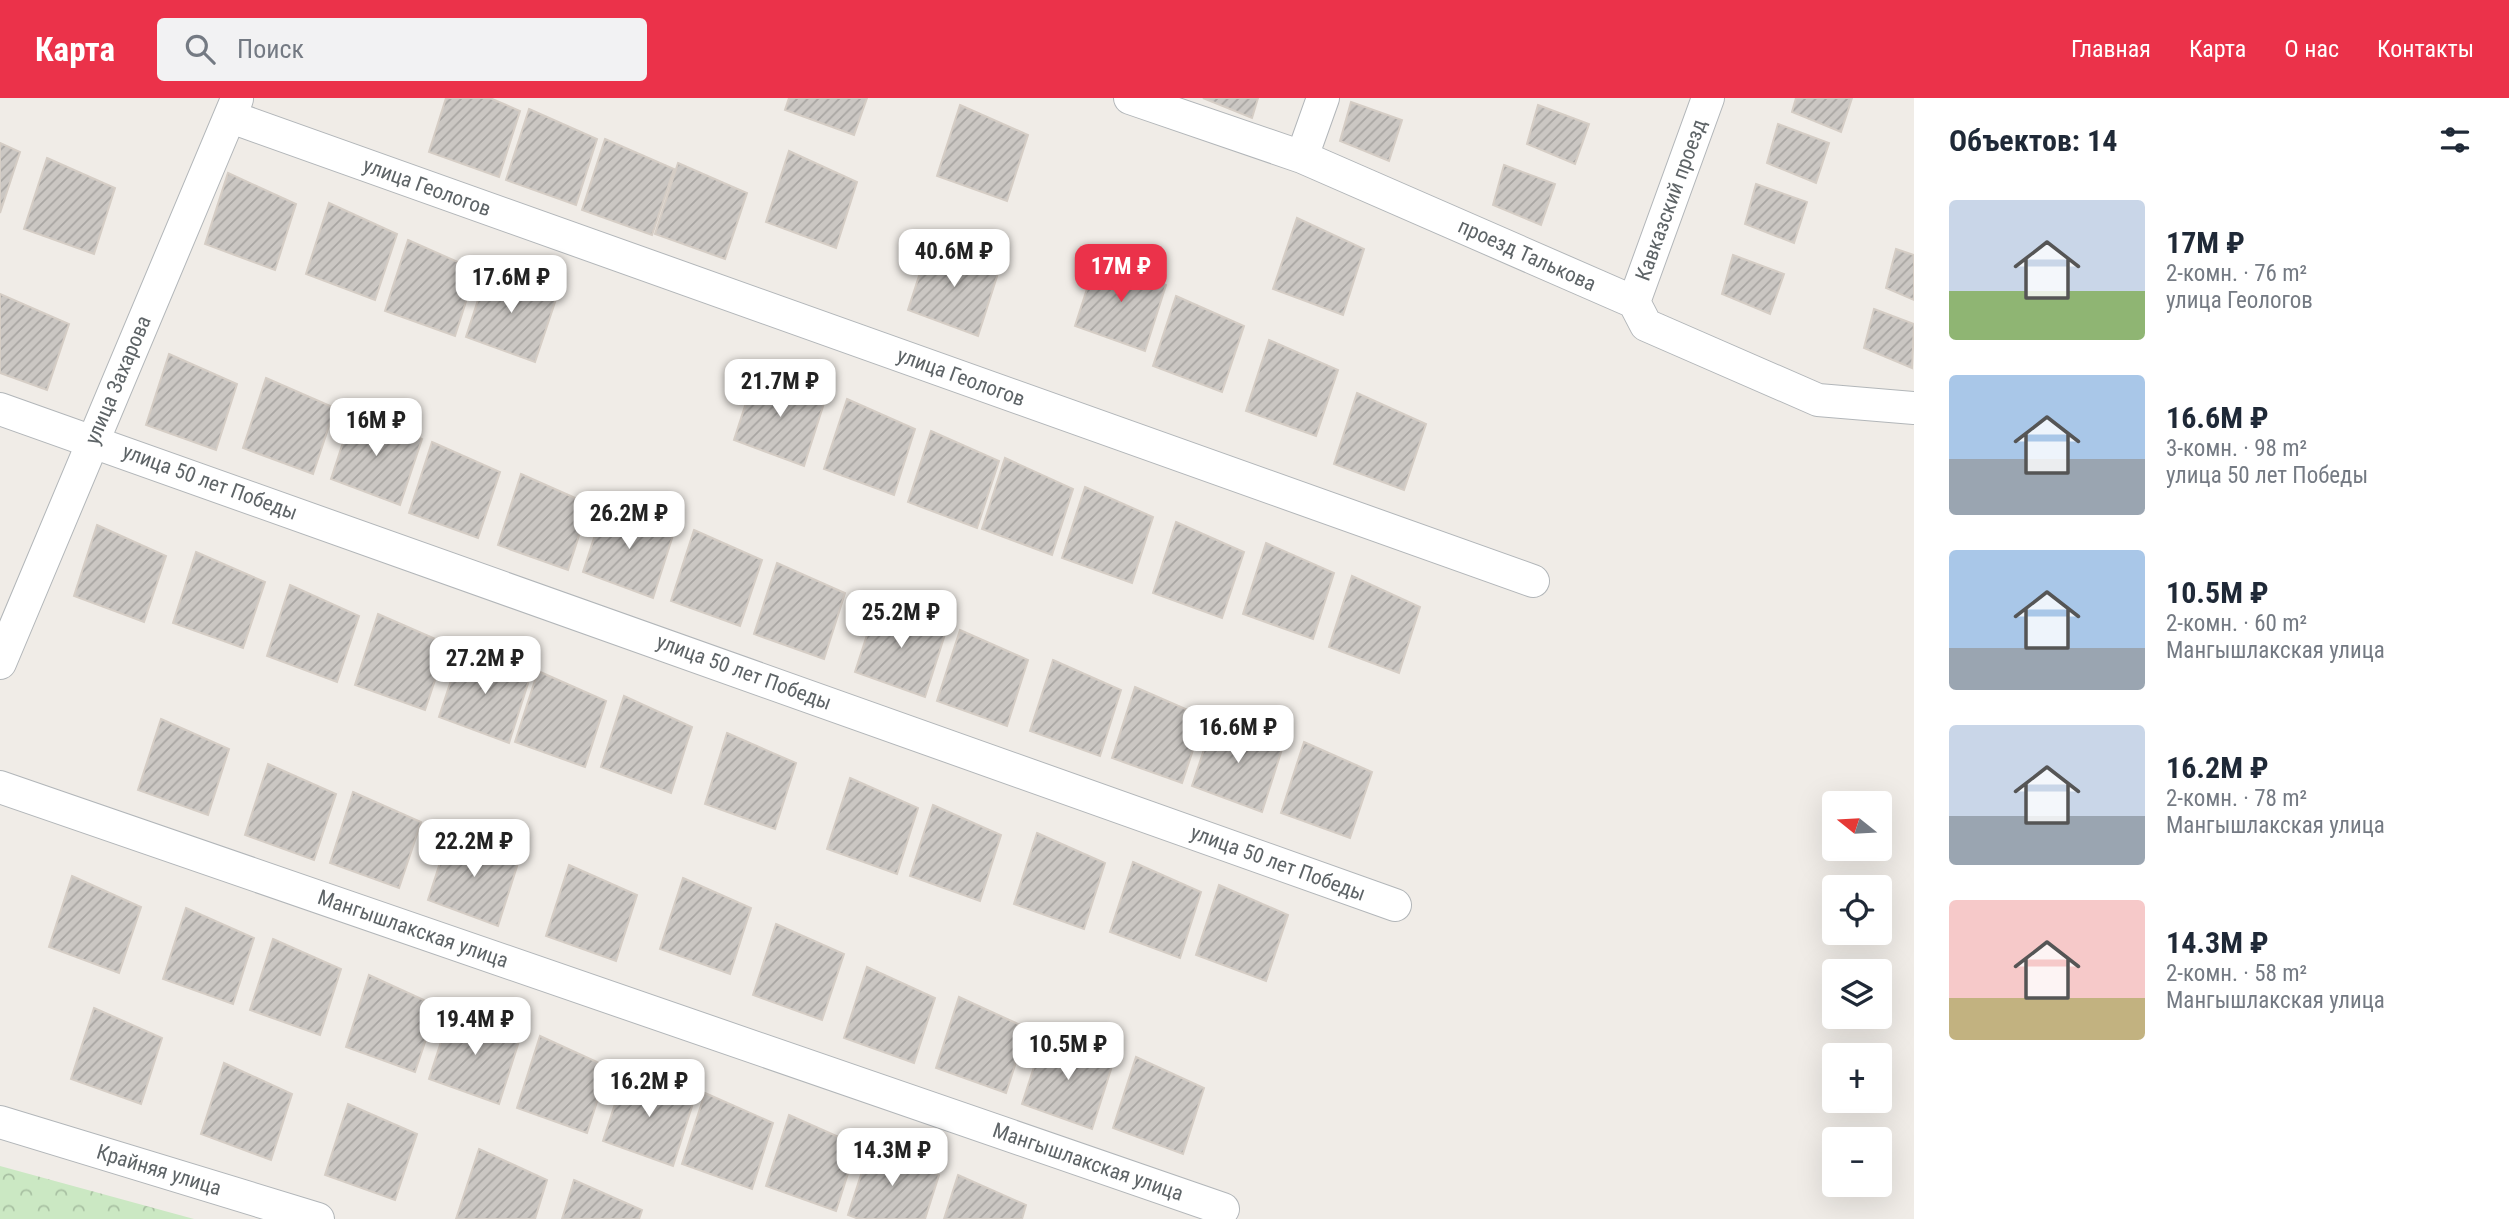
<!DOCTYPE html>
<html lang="ru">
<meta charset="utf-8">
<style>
body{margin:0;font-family:"Roboto Condensed",sans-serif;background:#f2f2f3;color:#1f2937;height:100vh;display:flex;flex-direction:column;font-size:26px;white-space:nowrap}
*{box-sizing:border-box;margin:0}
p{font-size:23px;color:#747a83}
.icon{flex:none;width:38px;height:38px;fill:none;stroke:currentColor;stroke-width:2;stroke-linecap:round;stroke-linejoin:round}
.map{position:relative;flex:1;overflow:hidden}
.panel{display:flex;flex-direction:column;background:#fff;width:595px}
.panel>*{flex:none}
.needle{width:46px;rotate:288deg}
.tools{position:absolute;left:1822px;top:693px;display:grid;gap:14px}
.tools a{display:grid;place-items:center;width:70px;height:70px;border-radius:7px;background:#fff;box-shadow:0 7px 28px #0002;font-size:35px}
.price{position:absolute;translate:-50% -60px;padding:0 16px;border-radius:14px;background:#fff;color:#222;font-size:23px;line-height:46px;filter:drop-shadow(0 2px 4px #0008)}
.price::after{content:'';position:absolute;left:50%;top:42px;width:21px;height:16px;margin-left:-10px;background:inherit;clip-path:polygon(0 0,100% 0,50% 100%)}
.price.on{background:#eb324a;color:#fff}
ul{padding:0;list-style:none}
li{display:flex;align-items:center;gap:21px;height:175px;padding:0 35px}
li span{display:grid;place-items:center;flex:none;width:196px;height:140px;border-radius:7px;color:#555}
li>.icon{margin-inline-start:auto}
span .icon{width:84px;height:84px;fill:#fffc;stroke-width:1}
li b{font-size:30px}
h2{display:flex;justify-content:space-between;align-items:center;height:84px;padding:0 35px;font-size:30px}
header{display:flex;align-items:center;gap:42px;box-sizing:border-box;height:98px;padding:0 35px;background:#eb324a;color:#fff}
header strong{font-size:33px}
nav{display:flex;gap:38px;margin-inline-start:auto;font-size:24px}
.search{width:490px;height:63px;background:#f2f2f3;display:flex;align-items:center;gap:18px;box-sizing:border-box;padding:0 24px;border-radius:7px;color:#747a83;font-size:26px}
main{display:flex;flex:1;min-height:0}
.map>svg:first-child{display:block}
</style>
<header>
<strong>Карта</strong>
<div class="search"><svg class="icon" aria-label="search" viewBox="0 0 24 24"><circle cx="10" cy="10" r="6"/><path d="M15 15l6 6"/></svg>Поиск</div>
<nav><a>Главная</a><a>Карта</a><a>О нас</a><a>Контакты</a></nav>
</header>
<main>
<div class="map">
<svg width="1914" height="1121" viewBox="0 0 1914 1121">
<defs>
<pattern id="forest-crowns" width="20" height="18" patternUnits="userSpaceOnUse" patternTransform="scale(1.75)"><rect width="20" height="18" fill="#cbe8c3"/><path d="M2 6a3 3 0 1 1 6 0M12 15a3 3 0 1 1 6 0" fill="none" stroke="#a8c0a2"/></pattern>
<pattern id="building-hatch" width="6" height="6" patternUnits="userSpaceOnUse" patternTransform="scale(1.75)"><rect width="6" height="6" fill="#cbc7c3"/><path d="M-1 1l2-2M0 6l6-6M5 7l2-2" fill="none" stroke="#a8a5a2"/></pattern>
</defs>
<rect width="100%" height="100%" fill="#f0ece7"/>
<path fill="url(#forest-crowns)" d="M0,1068L194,1121H0Z"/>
<path fill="url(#building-hatch)" stroke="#d5cdc5" stroke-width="2" d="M446,0H490L520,13L499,79L429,54Z
M789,0H867L854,37L785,12Z
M1203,0H1258L1252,20Z
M1796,0H1852L1841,34L1792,14Z
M1351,4L1402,22L1389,63L1340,43Z
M960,7L1028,37L1007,103L937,78Z
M1538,7L1589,26L1575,66L1527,46Z
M529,11L597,41L576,107L506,82Z
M1778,26L1829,45L1816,85L1767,65Z
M605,41L674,71L652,137L582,112Z
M0,45L20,54L0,115Z
M789,53L857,84L836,150L766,124Z
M47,60L115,90L94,156L24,131Z
M678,65L747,95L725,161L655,136Z
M1504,67L1555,86L1541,127L1493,107Z
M228,75L296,106L275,172L205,146Z
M1756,86L1807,104L1794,145L1745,126Z
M329,105L397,136L375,202L306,176Z
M1297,120L1364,151L1343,217L1273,191Z
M931,141L999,172L978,238L908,212Z
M408,142L476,172L455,238L385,213Z
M1896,151L1914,157V202L1886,190Z
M1098,157L1166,187L1145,253L1075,228Z
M1733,157L1784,176L1770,216L1722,196Z
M489,168L557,198L535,264L466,239Z
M0,196L69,226L47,292L0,275Z
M1176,198L1244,228L1222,294L1153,268Z
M1874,211L1914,226L1912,270L1864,250Z
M1269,242L1338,272L1316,338L1246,313Z
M169,256L237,286L216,352L146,327Z
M757,271L825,302L804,368L734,342Z
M266,280L335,310L313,376L243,350Z
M1357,295L1426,326L1404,392L1334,366Z
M847,301L915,331L894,397L824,371Z
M354,311L422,341L400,407L331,381Z
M931,333L999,363L977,430L908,404Z
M432,344L500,374L478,440L409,415Z
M1005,360L1073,391L1052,457L982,431Z
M521,376L589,406L568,472L498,447Z
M1085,389L1153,419L1132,485L1062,460Z
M606,403L674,434L653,500L583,474Z
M1176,424L1244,454L1222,520L1153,495Z
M97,427L166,458L144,524L74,498Z
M694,432L762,462L740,528L671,503Z
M1266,445L1334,475L1313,541L1243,516Z
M196,454L265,484L243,550L173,525Z
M777,465L845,495L824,561L754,536Z
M1352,478L1420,509L1399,575L1329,549Z
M290,487L359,518L337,584L267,558Z
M878,503L946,533L925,599L855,574Z
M378,516L447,546L425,612L355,587Z
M960,532L1028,562L1007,628L937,603Z
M462,549L530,579L509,645L439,619Z
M1053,562L1121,592L1100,658L1030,633Z
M538,573L606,603L585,669L515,644Z
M1135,589L1204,619L1182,685L1112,660Z
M624,598L692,629L671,695L601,669Z
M1215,618L1283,648L1262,714L1192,688Z
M161,621L229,651L208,717L138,692Z
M727,635L796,665L775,731L705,706Z
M1304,644L1372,674L1350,740L1281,715Z
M268,666L336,696L314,762L245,737Z
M850,680L918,710L897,776L827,751Z
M353,694L421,724L399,790L330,765Z
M933,707L1001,737L980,803L910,778Z
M451,731L519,762L498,828L428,802Z
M1037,735L1105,765L1084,831L1014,806Z
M1133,764L1201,794L1180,860L1110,834Z
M569,767L637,797L616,863L546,838Z
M72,778L141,809L119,875L49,849Z
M683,780L751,810L730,876L660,851Z
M1219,787L1288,817L1266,883L1196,857Z
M186,810L254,840L233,906L163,881Z
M776,826L844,856L822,922L753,897Z
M273,841L341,871L320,937L250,912Z
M867,869L935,900L914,965L844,940Z
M369,877L437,908L415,974L346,949Z
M959,899L1027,930L1006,995L936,970Z
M94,910L162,940L141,1006L71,981Z
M452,910L520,940L499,1006L429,981Z
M1045,935L1113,965L1092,1031L1022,1006Z
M540,938L608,969L587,1035L517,1010Z
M1136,959L1204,990L1183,1056L1113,1030Z
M224,965L292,996L271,1062L201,1036Z
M626,972L694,1002L673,1068L603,1043Z
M705,995L773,1025L752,1091L682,1066Z
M348,1006L417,1036L395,1102L325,1077Z
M789,1017L857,1047L836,1113L766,1088Z
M871,1046L939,1077L925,1121H859L848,1117Z
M479,1051L547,1082L535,1121H456Z
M958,1077L1026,1107L1022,1121H944Z
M574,1082L642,1112L639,1121H562Z"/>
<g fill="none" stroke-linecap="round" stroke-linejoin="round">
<g stroke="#b2b6b9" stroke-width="34">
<path id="street" d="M1130,0L1302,59L1634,204L1646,227L1818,302L1914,310
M231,19L1533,483
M1302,59L1323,0
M1634,204L1708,0
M0,311L1395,807
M0,565L237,1
M0,689L1223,1111
M0,1024L318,1121"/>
</g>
<use href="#street" stroke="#fff" stroke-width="32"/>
</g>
<g text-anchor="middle" stroke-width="5" stroke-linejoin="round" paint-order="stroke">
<g font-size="21" fill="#5e6467" stroke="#fff">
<text transform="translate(427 89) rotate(20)" y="7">улица Геологов</text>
<text transform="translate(1671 102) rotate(-70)" y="7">Кавказский проезд</text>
<text transform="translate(1527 157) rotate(24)" y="7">проезд Талькова</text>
<text transform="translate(961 279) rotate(20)" y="7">улица Геологов</text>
<text transform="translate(118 282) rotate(-67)" y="7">улица Захарова</text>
<text transform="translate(210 384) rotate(20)" y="7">улица 50 лет Победы</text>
<text transform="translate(744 574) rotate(20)" y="7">улица 50 лет Победы</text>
<text transform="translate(1278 765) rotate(20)" y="7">улица 50 лет Победы</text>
<text transform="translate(413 831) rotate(19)" y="7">Мангышлакская улица</text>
<text transform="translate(1088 1064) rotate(19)" y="7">Мангышлакская улица</text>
<text transform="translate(159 1072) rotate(17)" y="7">Крайняя улица</text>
</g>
</g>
</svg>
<div class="tools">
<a><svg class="needle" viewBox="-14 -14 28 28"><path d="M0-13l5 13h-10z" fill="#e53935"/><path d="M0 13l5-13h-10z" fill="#747a83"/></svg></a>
<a><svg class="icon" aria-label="locate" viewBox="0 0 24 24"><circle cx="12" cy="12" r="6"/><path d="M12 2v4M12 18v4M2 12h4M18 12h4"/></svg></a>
<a><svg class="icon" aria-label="layers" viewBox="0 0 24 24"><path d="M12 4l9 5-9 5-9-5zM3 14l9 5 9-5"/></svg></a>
<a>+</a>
<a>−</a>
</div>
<b class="price" style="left:954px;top:191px">40.6M ₽</b>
<b class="price on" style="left:1121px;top:206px">17M ₽</b>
<b class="price" style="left:511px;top:217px">17.6M ₽</b>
<b class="price" style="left:780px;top:321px">21.7M ₽</b>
<b class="price" style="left:376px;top:360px">16M ₽</b>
<b class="price" style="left:629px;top:453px">26.2M ₽</b>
<b class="price" style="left:901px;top:552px">25.2M ₽</b>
<b class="price" style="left:485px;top:598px">27.2M ₽</b>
<b class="price" style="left:1238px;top:667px">16.6M ₽</b>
<b class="price" style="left:474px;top:781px">22.2M ₽</b>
<b class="price" style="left:475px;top:959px">19.4M ₽</b>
<b class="price" style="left:1068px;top:984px">10.5M ₽</b>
<b class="price" style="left:649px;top:1021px">16.2M ₽</b>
<b class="price" style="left:892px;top:1090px">14.3M ₽</b>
</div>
<section class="panel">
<h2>Объектов: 14<svg class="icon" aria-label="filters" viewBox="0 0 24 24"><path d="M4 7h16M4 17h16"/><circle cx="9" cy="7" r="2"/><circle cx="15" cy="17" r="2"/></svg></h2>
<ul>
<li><span style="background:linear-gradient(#c9d6e8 65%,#8fb573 0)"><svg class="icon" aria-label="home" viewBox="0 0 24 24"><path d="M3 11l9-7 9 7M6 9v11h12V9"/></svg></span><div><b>17M ₽</b><p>2-комн. · 76 m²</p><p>улица Геологов</p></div></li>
<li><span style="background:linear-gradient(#a9c7e8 60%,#9aa5b1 0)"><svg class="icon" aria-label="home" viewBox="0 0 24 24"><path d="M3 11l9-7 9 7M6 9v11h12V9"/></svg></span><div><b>16.6M ₽</b><p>3-комн. · 98 m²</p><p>улица 50 лет Победы</p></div></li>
<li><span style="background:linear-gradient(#a9c7e8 70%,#9aa5b1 0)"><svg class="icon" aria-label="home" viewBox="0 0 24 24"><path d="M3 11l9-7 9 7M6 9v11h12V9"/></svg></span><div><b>10.5M ₽</b><p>2-комн. · 60 m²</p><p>Мангышлакская улица</p></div></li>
<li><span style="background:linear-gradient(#c9d6e8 65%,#9aa5b1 0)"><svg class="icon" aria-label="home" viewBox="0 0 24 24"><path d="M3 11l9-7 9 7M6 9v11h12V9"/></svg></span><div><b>16.2M ₽</b><p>2-комн. · 78 m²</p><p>Мангышлакская улица</p></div></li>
<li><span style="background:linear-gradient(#f6c9c9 70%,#c2b280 0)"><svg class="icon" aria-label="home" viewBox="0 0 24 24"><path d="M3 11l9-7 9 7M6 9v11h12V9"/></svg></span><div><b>14.3M ₽</b><p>2-комн. · 58 m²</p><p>Мангышлакская улица</p></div></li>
</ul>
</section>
</main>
